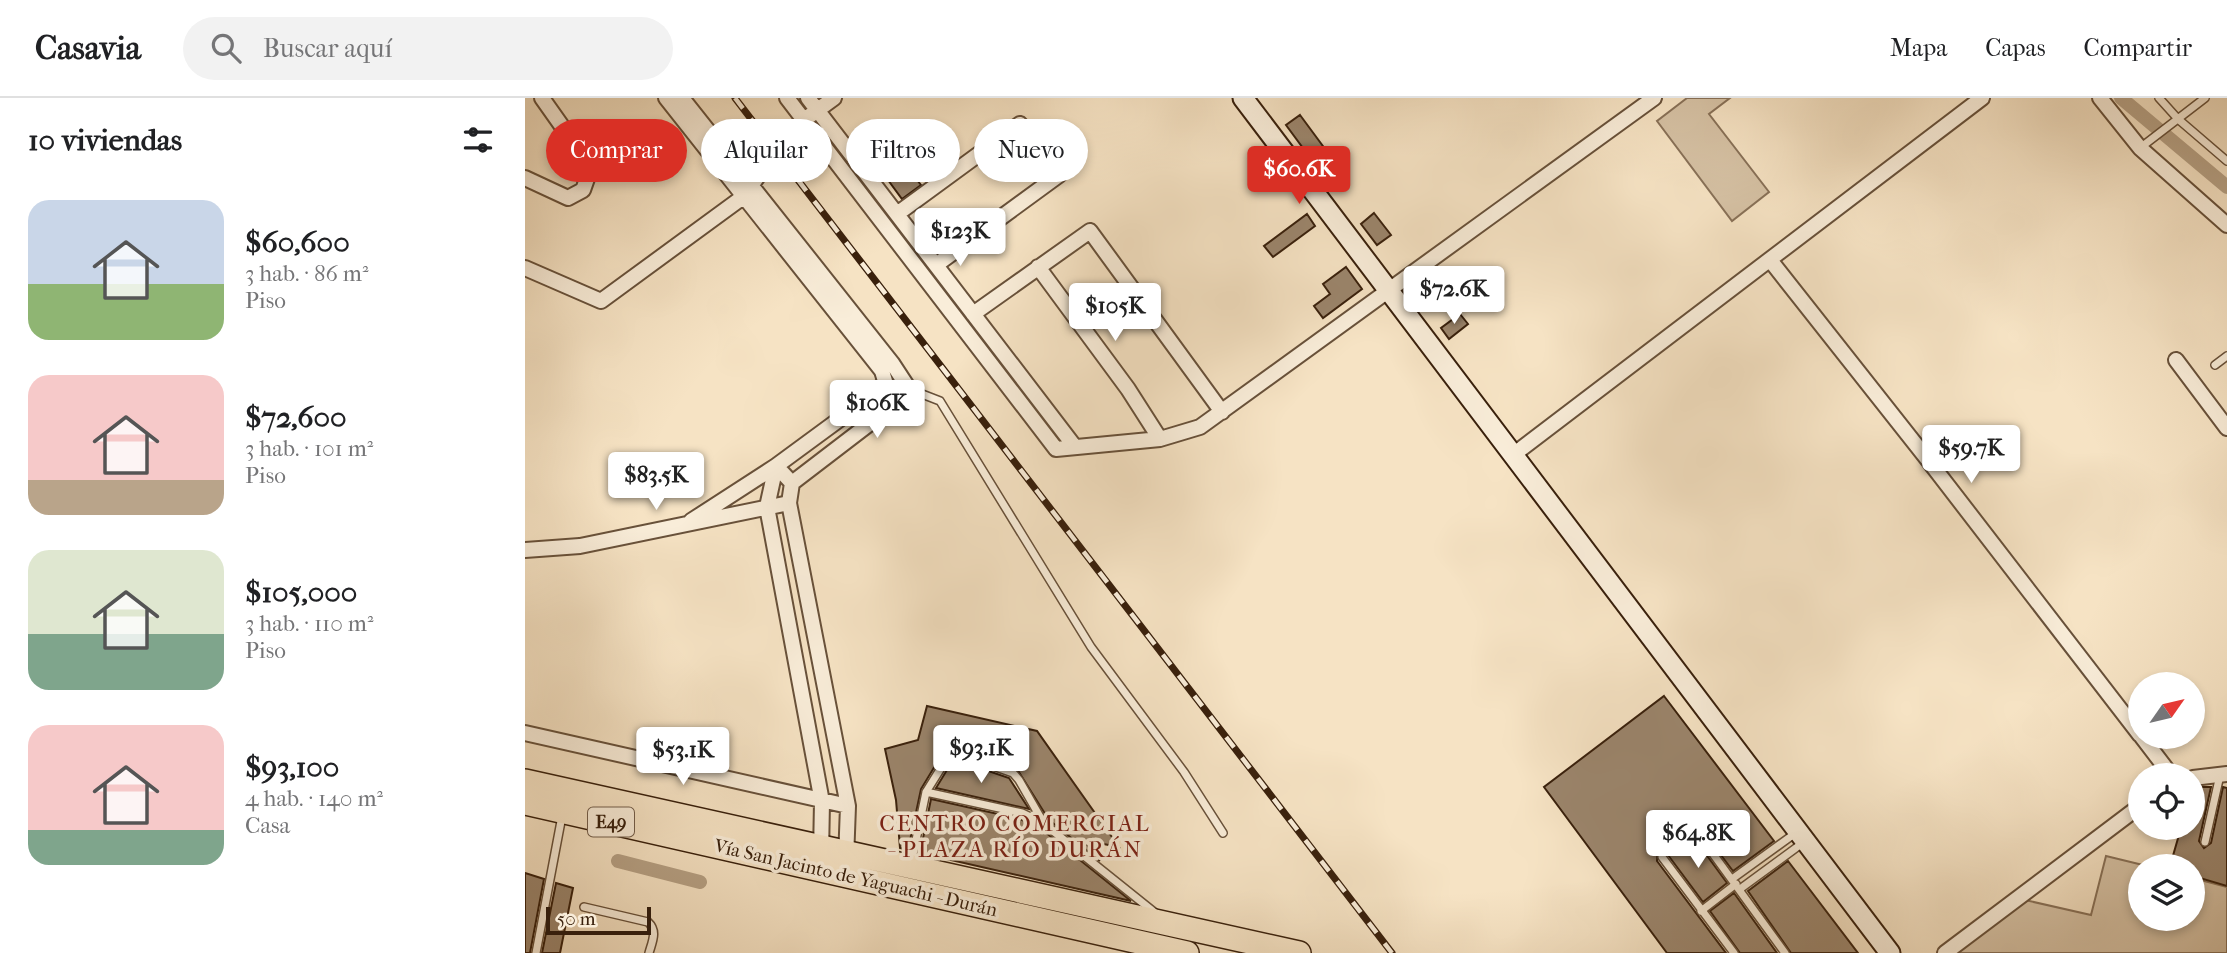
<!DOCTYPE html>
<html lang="es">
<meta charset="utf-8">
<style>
body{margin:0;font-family:"IM FELL French Canon",serif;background:#f2f2f2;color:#202124;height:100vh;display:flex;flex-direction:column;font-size:26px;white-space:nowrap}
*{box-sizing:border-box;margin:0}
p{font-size:23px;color:#757577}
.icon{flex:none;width:38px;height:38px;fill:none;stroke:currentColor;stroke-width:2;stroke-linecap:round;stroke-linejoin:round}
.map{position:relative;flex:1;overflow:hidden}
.side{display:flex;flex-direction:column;background:#fff;width:525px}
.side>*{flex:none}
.hud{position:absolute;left:21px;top:21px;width:665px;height:63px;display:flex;gap:14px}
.needle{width:46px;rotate:56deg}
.tools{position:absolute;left:1603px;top:574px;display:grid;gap:14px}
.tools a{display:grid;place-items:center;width:77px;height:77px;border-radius:50%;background:#fff;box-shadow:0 4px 10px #0003;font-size:35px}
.scale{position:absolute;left:21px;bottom:18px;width:105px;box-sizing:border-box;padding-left:7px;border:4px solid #39200c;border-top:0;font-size:19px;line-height:24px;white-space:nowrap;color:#39200c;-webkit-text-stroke:5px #f9edd9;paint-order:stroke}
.price{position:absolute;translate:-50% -60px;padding:0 16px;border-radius:7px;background:#fff;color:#222;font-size:23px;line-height:46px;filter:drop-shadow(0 2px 4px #0008)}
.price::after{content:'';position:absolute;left:50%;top:42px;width:21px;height:16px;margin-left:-10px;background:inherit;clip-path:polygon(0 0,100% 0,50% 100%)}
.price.on{background:#d93025;color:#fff}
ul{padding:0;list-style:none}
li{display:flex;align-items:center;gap:21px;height:175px;padding:0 28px}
li span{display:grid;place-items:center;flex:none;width:196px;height:140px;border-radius:21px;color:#555}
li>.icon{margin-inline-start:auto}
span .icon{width:84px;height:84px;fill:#fffc;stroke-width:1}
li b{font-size:30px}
h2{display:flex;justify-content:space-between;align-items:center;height:84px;padding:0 28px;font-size:30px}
.pill{padding:0 24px;border-radius:32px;background:#fff;box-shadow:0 4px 10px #0003;font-size:24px;line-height:63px}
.pill.on{background:#d93025;color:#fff}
header{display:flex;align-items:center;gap:42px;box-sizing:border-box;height:98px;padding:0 35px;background:#fff;border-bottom:2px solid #e0e0e0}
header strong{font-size:33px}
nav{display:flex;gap:38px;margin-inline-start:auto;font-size:24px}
.search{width:490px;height:63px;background:#f2f2f2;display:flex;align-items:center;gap:18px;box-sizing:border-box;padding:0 24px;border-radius:38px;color:#757577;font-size:26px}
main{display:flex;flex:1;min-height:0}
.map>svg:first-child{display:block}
</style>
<header>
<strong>Casavia</strong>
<div class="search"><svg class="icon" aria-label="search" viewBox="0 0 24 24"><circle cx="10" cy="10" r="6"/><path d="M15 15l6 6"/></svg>Buscar aquí</div>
<nav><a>Mapa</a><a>Capas</a><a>Compartir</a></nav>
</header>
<main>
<section class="side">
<h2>10 viviendas<svg class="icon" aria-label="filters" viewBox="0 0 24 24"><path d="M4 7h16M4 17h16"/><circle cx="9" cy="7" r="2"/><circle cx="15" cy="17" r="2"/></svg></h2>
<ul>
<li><span style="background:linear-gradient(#c9d6e8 60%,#8fb573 0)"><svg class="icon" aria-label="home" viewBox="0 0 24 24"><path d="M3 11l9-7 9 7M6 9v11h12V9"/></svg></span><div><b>$60,600</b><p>3 hab. · 86 m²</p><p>Piso</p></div></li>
<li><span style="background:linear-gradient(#f6c9c9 75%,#b9a48a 0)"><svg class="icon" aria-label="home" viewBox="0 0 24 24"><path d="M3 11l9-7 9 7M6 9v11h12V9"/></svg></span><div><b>$72,600</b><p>3 hab. · 101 m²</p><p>Piso</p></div></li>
<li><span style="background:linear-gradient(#dfe7d0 60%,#7fa58c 0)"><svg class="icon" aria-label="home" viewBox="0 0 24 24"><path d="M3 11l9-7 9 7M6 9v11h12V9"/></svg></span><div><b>$105,000</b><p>3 hab. · 110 m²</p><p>Piso</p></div></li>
<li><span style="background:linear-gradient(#f6c9c9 75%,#7fa58c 0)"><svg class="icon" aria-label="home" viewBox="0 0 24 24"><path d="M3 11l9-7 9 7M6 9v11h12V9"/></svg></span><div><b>$93,100</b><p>4 hab. · 140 m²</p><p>Casa</p></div></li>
</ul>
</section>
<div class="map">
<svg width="1702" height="855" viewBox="0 0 1702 855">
<rect width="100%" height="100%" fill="#f6e3c4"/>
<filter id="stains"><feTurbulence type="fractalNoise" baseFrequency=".00286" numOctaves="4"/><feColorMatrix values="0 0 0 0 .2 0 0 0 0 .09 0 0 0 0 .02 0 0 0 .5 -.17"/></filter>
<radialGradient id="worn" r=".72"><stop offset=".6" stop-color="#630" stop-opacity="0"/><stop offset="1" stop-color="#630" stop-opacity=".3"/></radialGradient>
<path fill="#d6c2a5" stroke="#887158" stroke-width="2" d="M1162,0H1205L1184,16L1244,94L1207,123L1132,23Z
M1581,758L1622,768H1615V821H1668V780L1702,789V855H1420L1491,800L1566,817Z"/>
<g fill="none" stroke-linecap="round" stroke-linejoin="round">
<path stroke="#b6a185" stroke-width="14" d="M1596,0L1702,89
M93,763L175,784"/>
</g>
<path fill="#9b856c" stroke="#39200c" stroke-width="2" d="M775,17L806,59L792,69L761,27Z
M381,68L396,87L377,101L363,82Z
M849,115L866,137L852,147L836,126Z
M782,116L790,128L748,159L739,148Z
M821,169L837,191L798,220L789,208L805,196L798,186Z
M935,216L943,226L924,241L916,230Z
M1139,598L1249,743L1208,773L1177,732H1157L1133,749L1132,763L1201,855H1142L1019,689Z
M402,608L512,633L594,749L558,742L575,763L524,722L492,671L435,650L416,658L396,691L383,752L375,750L371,702L360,651L393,642Z
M434,663L484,680L504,711L411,690L425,667Z
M1668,689H1686L1674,743L1679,750L1686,745L1698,689L1702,690V788L1668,778V768H1645L1656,730H1668Z
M406,701L495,721L515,730L606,803L395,755Z
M1162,743L1172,744L1202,785L1178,804L1143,757Z
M1263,763L1333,855H1266L1223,793Z
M0,775L19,781L5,855H0Z
M31,785L48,790L35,855H17Z
M1209,795L1252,855H1215L1185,813Z"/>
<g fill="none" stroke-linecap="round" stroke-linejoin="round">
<g stroke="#68513a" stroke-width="10">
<path id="lane" d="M1634,0L1653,21L1702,63
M1615,50L1680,0
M1690,267L1702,258
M384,291L415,303L566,549L659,674L698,735
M401,694L421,662L434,656L488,675L494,682L518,724
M1680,744L1695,677
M386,766L401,694L497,715L518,725L629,814
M1207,781L1272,734
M1215,791L1279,744
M59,809L123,824C133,833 127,844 124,855
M1176,813L1211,786
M11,855L37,718
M1209,855L1137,759L1138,752L1160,737L1175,738L1260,855"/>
</g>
<g stroke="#68513a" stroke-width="18">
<path id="street" d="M141,0L357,273L360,283L353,293L251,368L242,409L297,704L296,756
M157,0L367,265L384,291L361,313L267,385L264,405L323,708L321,762
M262,0L531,351L635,341L675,329L1129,0
M283,0L550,349
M1575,0L1615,50L1702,127
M0,80L43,100L58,92L64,75L58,58L17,0
M372,116L495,26
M1245,162L1403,362L1615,637
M411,167L534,77
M513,169L603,291L635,341
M0,170L76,203L218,99L251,53L279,22L309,0
M448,216L565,133L697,314
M1651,262L1702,330
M988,357L1457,0
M166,423L251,368L267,385
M0,452L55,448L264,405
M0,635L323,708
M1617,639L1646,677
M1668,680L1702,676
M1420,855L1615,708"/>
</g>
<g stroke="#39200c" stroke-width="23">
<path id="secondary" d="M718,0L1365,855"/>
</g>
<g stroke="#39200c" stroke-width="26">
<path id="primary" d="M0,683L774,855
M0,705L662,855"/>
</g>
<use href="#lane" stroke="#f9edd9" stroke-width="7"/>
<use href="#street" stroke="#f9edd9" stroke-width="14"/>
<use href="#secondary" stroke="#f9edd9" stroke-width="19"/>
<use href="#primary" stroke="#f6e3c4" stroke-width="23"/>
<g stroke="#39200c" stroke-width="7">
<path id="rail" d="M210,0L867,855"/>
</g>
<use href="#rail" stroke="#f9edd9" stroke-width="4.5" stroke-dasharray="13" stroke-linecap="butt"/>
</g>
<g text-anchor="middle" stroke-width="7" stroke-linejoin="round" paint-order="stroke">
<rect fill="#f9edd9" stroke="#735e4a" stroke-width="2" x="63" y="709.5" width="46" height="29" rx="5"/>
<g font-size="18" font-weight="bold" fill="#39200c">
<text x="86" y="730">E49</text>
</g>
<g font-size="19" fill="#39200c" stroke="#f9edd9">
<text transform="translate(331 779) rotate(13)" y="7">Vía San Jacinto de Yaguachi - Durán</text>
</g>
<g font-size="23" letter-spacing="2" fill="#7a1f14" stroke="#f9edd9">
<text x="490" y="733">CENTRO COMERCIAL<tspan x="490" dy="26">- PLAZA RÍO DURÁN</tspan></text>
</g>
</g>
<rect width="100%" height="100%" filter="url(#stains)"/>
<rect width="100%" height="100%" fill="url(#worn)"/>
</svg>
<div class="tools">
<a><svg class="needle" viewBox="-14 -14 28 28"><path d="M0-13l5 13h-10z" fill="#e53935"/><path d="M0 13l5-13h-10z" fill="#757577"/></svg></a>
<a><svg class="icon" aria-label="locate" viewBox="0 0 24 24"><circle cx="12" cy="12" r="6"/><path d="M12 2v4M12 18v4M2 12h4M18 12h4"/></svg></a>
<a><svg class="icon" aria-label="layers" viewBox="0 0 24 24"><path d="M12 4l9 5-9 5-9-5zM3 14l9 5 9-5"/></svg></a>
</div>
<div class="scale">50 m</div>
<b class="price on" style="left:774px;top:108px">$60.6K</b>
<b class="price" style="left:435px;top:170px">$123K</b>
<b class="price" style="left:929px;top:228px">$72.6K</b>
<b class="price" style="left:590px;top:245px">$105K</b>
<b class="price" style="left:352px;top:342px">$106K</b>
<b class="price" style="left:1446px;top:387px">$59.7K</b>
<b class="price" style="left:131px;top:414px">$83.5K</b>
<b class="price" style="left:456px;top:687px">$93.1K</b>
<b class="price" style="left:158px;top:689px">$53.1K</b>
<b class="price" style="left:1173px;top:772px">$64.8K</b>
<div class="hud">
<a class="pill on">Comprar</a>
<a class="pill">Alquilar</a>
<a class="pill">Filtros</a>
<a class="pill">Nuevo</a>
</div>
</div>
</main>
